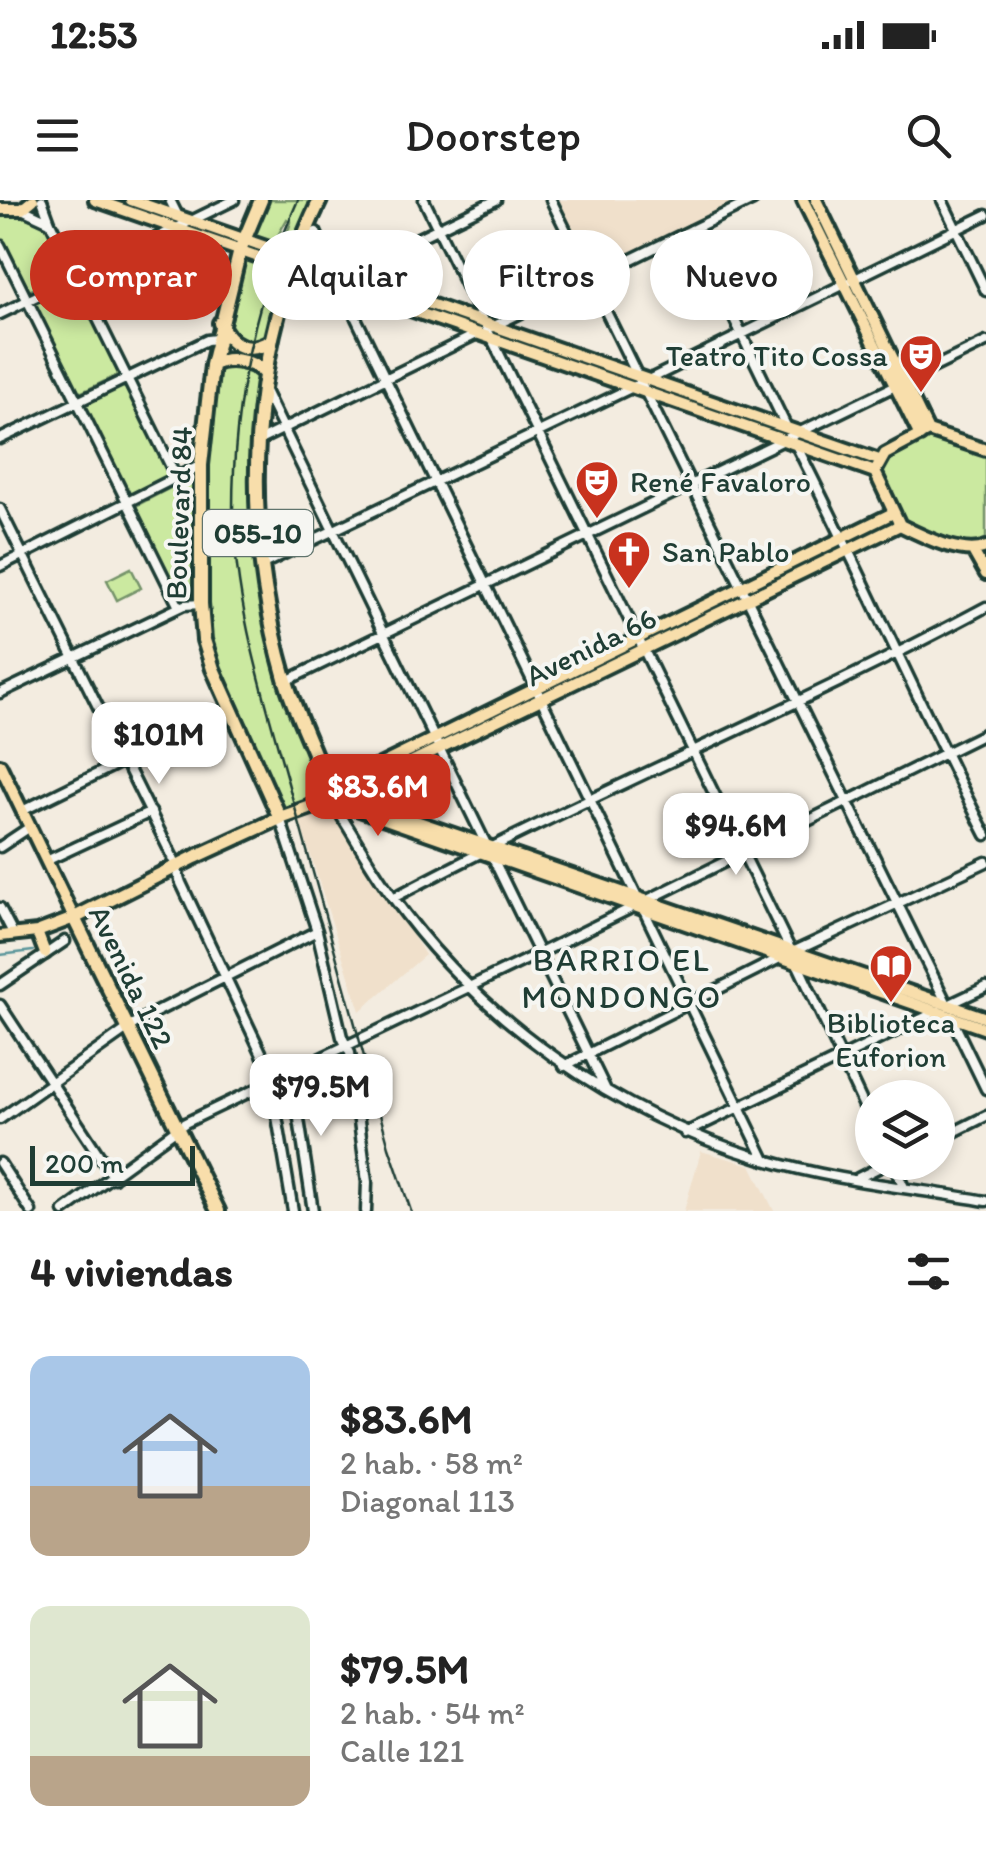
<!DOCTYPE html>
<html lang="es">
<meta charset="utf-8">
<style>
body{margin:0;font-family:Itim,sans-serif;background:#f2f2f2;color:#222;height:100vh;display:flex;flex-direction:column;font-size:38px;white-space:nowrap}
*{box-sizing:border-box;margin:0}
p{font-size:32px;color:#767676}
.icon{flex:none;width:55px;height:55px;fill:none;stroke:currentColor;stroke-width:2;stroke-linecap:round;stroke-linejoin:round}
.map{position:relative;height:1011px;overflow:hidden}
.drawer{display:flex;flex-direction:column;background:#fff;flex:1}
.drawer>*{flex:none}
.guide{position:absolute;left:30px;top:30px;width:928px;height:90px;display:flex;gap:20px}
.fabs{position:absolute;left:855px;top:880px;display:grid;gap:20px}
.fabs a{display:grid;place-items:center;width:100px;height:100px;border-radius:50%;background:#fff;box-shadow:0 5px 15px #0003;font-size:50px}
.scale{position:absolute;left:30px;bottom:25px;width:165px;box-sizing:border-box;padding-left:10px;border:5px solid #1f3d34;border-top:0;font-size:28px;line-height:35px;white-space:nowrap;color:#1f3d34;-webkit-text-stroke:8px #f6f6f2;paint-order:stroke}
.price{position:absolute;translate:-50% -85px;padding:0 22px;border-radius:20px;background:#fff;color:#222;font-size:32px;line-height:65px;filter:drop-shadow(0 2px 5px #0008)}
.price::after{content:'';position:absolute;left:50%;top:60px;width:30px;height:22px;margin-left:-15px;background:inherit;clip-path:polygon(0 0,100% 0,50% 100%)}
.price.on{background:#c8321e;color:#fff}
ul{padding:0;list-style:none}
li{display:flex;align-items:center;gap:30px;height:250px;padding:0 30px}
li span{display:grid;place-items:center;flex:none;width:280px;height:200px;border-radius:20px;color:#555}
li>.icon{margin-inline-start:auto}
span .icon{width:120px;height:120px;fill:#fffc;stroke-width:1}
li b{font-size:42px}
h2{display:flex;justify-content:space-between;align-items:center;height:120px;padding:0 30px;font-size:42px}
.tag{padding:0 35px;border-radius:45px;background:#fff;box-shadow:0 5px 15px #0003;font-size:35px;line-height:90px}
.tag.on{background:#c8321e;color:#fff}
.status{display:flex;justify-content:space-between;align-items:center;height:70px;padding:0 50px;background:#fff;direction:ltr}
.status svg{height:28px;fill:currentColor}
header{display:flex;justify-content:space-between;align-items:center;height:130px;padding:0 30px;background:#fff;font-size:45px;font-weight:600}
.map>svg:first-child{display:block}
</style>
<div class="status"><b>12:53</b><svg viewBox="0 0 49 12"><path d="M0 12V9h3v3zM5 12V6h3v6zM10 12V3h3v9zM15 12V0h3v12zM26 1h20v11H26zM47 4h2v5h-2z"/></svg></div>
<header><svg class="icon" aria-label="menu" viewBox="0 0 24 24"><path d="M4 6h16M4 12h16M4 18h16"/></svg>Doorstep<svg class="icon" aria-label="search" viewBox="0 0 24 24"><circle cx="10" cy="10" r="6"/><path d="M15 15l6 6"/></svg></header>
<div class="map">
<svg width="986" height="1011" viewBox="0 0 986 1011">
<rect width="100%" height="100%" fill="#f3ece0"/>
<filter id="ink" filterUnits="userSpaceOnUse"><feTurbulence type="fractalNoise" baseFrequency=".01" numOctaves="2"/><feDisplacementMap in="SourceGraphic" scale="20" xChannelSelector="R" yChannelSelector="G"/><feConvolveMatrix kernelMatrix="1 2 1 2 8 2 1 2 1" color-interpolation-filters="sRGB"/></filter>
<g filter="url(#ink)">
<path fill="#f0e0cb" d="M559,0H738L594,72Z
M327,610L346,627L425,755L360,811L299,619Z
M701,951L751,965L774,1011H684Z"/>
<path fill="#cbe9a0" stroke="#75936a" stroke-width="2.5" d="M266,0H308L309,11L292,52L282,49L291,22L287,19L272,46L248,37Z
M0,15L22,16L47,26L68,71L25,93L0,38Z
M242,56L286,72L269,137L261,144L236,140L227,123Z
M74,83L120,174L76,195L31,104Z
M223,161L261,173L257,367L321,588L300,606L285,612L217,466L208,438L207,256L217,167Z
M123,183L170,275L130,296L82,204Z
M933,236L986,257V339L968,347L903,323L883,275L885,262Z
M197,274L198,396L178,400L136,306Z
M131,368L141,388L117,400L107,380Z"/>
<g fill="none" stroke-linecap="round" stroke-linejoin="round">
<path stroke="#5b969b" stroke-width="2.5" d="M0,755L33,751"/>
<g stroke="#1f3d34" stroke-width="15">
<path id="minor" d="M42,0L50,22L177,279
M170,0L178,16
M424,0L791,751
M551,0L947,804
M942,0L986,91
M22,9L50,22
M691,30L787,228
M316,32L333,71
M187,33L219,91
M0,45L179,407
M339,83L765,960
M293,99L496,0
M0,114L234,0
M492,127L753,0
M648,180L986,15
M265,191L605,888
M0,239L207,140L216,139
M258,241L479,133
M796,245C862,374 920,506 986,635
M0,309L173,658L181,683L269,869L293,1011
M261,365L635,186
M0,366L201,265
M286,481L986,142
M0,493L184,405L201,404
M331,600C352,632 370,666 392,696C482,822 615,914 762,959C834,981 912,988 986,1001
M22,611L231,508
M280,618L317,731L342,837L350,853L367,982L366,1011
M0,647L30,627
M46,661L151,612
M393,698C588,594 792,511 986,407
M0,708L14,735
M797,763L872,923
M0,785L65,741
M950,804L986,787
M0,805L114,978
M951,817L986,889
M564,866L780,758L986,662
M292,873L313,1011
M0,919L140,820L317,731
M685,933L938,811
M938,940L986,916
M892,962L903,985
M0,963L31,1011
M858,978L890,962
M64,1011L185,923L540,753L986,533"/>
</g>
<g stroke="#1f3d34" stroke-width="18">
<path id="major" d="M95,0L875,272
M131,0L879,260
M803,0L920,236
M816,0L928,231
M0,9H22L33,0
M986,250L928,231L885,254L875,272L900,325C922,336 963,357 986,347
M973,351L986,374
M0,565L74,718L37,732L0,736
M329,590L893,313
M329,591L986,818
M341,596L900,325
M331,600L986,829
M37,732L45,753"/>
</g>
<g stroke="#1f3d34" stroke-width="20">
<path id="highway" d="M261,0L240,50L212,165L201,265V404L204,440L213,469L280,618
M220,123C230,146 248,155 271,141
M212,165C227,156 254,160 265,174
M218,1011L74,718L195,657L280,618L331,600C320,559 297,520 285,478C240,320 247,150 320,0"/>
</g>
<use href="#minor" stroke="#f6f6f2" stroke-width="8"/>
<use href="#major" stroke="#f8deab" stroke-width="10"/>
<use href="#highway" stroke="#f8deab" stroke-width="12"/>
<path stroke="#1f3d34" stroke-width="2.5" d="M298,0C255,96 233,204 233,309C234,404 265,499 290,590C323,709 357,828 389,947L411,1011"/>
</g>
</g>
<defs>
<g id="theatre-pin" transform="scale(2.25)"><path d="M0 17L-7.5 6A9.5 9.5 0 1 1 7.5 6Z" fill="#c8321e" stroke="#f6f6f2"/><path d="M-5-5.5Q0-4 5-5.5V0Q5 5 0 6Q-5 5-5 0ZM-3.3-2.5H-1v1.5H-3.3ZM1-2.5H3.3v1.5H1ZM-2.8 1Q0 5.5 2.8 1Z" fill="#fff"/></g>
<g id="church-pin" transform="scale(2.25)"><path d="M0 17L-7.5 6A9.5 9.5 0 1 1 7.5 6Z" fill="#c8321e" stroke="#f6f6f2"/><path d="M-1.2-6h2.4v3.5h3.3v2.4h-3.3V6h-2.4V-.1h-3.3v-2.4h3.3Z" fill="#fff"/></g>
<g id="library-pin" transform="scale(2.25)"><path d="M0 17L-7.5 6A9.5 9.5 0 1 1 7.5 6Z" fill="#c8321e" stroke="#f6f6f2"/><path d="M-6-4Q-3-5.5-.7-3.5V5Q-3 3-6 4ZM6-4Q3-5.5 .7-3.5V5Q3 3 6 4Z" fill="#fff"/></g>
</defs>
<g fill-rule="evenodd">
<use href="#theatre-pin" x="921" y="156"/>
<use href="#theatre-pin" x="597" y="282"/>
<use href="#church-pin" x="629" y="352"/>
<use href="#library-pin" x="891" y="766"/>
</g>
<g text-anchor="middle" stroke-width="8" stroke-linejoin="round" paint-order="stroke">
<rect fill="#f6f6f2" stroke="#60746d" stroke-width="2.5" x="203" y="310" width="110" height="46" rx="8"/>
<g font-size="28" font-weight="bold" fill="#1f3d34">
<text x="258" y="343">055-10</text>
</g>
<g font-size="30" fill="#1f3d34" stroke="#f6f6f2" text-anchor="start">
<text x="888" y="166" text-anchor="end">Teatro Tito Cossa</text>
<text x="630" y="292">René Favaloro</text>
<text x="662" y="362">San Pablo</text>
<text x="891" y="833" text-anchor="middle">Biblioteca<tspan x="891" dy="34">Euforion</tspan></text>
</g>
<g font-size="30" fill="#1f3d34" stroke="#f6f6f2">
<text transform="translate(179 313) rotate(-88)" y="10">Boulevard 84</text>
<text transform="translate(591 447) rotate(-26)" y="10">Avenida 66</text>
<text transform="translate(131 777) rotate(64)" y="10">Avenida 122</text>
</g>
<g font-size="32" letter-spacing="2.5" fill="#1f3d34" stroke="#f6f6f2">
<text x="622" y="771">BARRIO EL<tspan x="622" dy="37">MONDONGO</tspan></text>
</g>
</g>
</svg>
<div class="fabs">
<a><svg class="icon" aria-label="layers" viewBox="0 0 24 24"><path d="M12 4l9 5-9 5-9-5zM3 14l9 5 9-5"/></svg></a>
</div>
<div class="scale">200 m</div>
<b class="price" style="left:159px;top:587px">$101M</b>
<b class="price on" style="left:378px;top:639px">$83.6M</b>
<b class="price" style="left:736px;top:678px">$94.6M</b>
<b class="price" style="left:321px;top:939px">$79.5M</b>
<div class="guide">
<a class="tag on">Comprar</a>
<a class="tag">Alquilar</a>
<a class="tag">Filtros</a>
<a class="tag">Nuevo</a>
</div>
</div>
<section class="drawer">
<h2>4 viviendas<svg class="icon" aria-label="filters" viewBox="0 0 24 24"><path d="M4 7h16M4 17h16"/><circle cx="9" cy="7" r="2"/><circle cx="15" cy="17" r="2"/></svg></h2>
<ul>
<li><span style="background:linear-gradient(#a9c7e8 65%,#b9a48a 0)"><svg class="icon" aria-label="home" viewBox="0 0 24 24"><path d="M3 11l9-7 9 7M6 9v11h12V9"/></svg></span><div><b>$83.6M</b><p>2 hab. · 58 m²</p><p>Diagonal 113</p></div></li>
<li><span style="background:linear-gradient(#dfe7d0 75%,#b9a48a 0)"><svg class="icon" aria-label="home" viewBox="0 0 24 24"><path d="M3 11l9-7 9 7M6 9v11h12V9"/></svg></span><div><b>$79.5M</b><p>2 hab. · 54 m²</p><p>Calle 121</p></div></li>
</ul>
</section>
